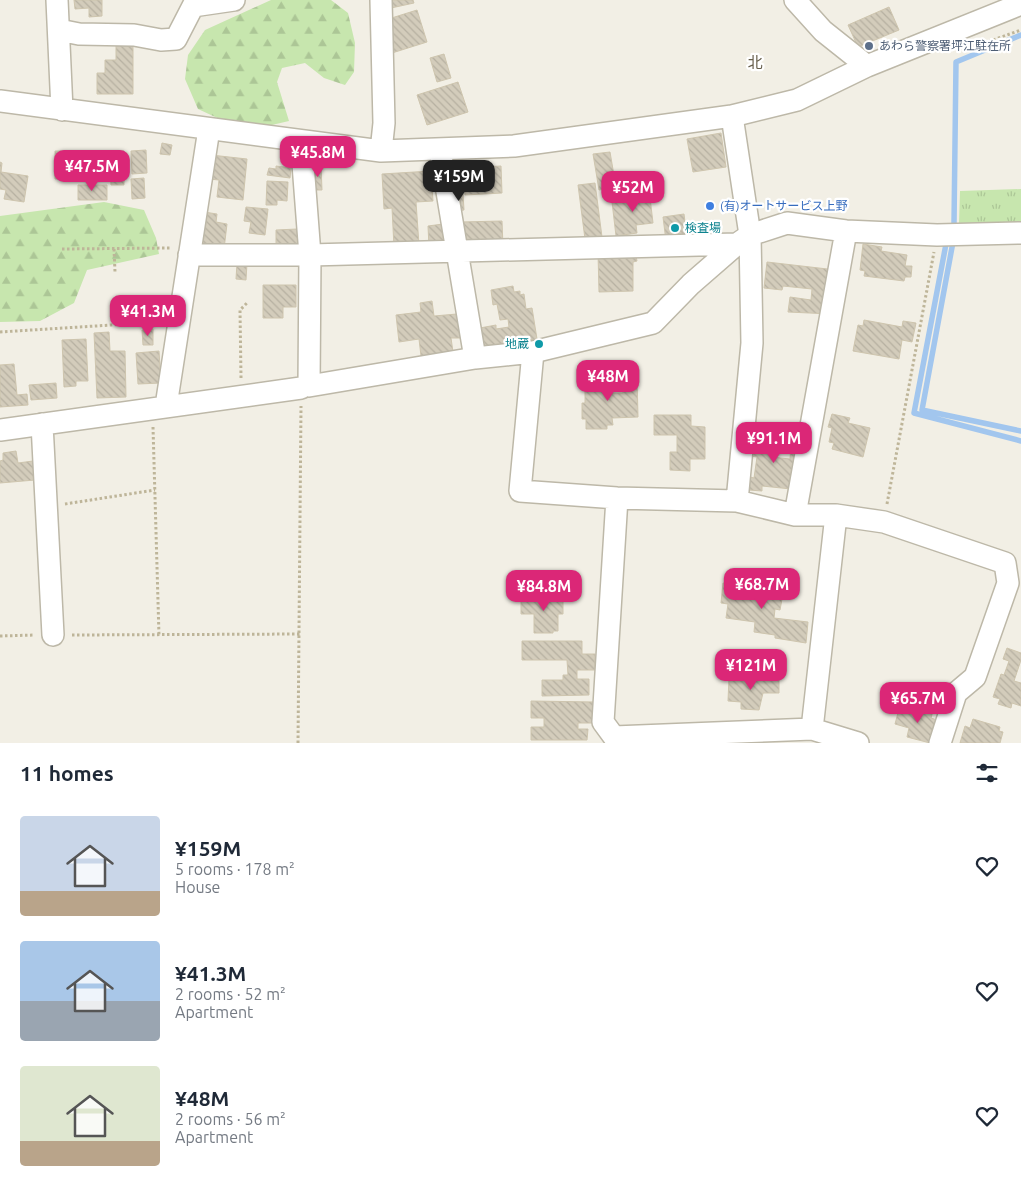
<!DOCTYPE html>
<meta charset="utf-8">
<style>
body{margin:0;font-family:Ubuntu,"Noto Sans JP",sans-serif;background:#f2f2f3;color:#1f2937;height:100vh;display:flex;flex-direction:column;font-size:19px;white-space:nowrap}
*{box-sizing:border-box;margin:0}
p{font-size:16px;color:#747a83}
.icon{flex:none;width:28px;height:28px;fill:none;stroke:currentColor;stroke-width:2;stroke-linecap:round;stroke-linejoin:round}
.map{position:relative;height:743px;overflow:hidden}
.drawer{display:flex;flex-direction:column;background:#fff;flex:1}
.drawer>*{flex:none}
.price{position:absolute;translate:-50% -42px;padding:0 11px;border-radius:10px;background:#db2777;color:#fff;font-size:16px;line-height:32px;filter:drop-shadow(0 1px 2px #0008)}
.price::after{content:'';position:absolute;left:50%;top:30px;width:15px;height:11px;margin-left:-8px;background:inherit;clip-path:polygon(0 0,100% 0,50% 100%)}
.price.current{background:#222;color:#fff}
ul{padding:0;list-style:none}
li{display:flex;align-items:center;gap:15px;height:125px;padding:0 20px}
li span{display:grid;place-items:center;flex:none;width:140px;height:100px;border-radius:5px;color:#555}
li>.icon{margin-inline-start:auto}
span .icon{width:60px;height:60px;fill:#fffc;stroke-width:1}
li b{font-size:21px}
h2{display:flex;justify-content:space-between;align-items:center;height:60px;padding:0 20px;font-size:21px}
.map>svg:first-child{display:block}
</style>
<div class="map">
<svg width="1021" height="743" viewBox="0 0 1021 743">
<defs>
<pattern id="grass-tufts" width="24" height="20" patternUnits="userSpaceOnUse" patternTransform="scale(1.25)"><rect width="24" height="20" fill="#c7e6ae"/><path d="M3 7l-1-3M5 7V3M7 7l1-3M15 17l-1-3M17 17v-4M19 17l1-3" fill="none" stroke="#acc696"/></pattern>
<pattern id="forest-firs" width="22" height="20" patternUnits="userSpaceOnUse" patternTransform="scale(1.25)"><rect width="22" height="20" fill="#c7e6ae"/><path d="M5 1l3.5 6h-7zM16 11l3.5 6h-7z" fill="#acc696"/></pattern>
<pattern id="building-back-hatch" width="6" height="6" patternUnits="userSpaceOnUse" patternTransform="scale(1.25)"><rect width="6" height="6" fill="#d3ccbb"/><path d="M-1 5l2 2M0 0l6 6M5-1l2 2" fill="none" stroke="#b6b0a1"/></pattern>
</defs>
<rect width="100%" height="100%" fill="#f2efe5"/>
<path fill="url(#grass-tufts)" d="M1021,189V223L959,224L960,191Z"/>
<path fill="url(#forest-firs)" d="M271,0H331L348,13L355,43L354,72L345,85L324,78L305,63L282,68L277,82L289,121L259,128L226,122L198,109L185,79L188,55L205,30Z
M104,202L144,210L156,238L159,254L87,270L74,303L40,321L0,322V216Z"/>
<g fill="none" stroke-linecap="round" stroke-linejoin="round">
<path stroke="#a2c6ee" stroke-width="5.5" d="M954,224L956,62L1021,35
M953,242L922,410L1021,431
M946,244L914,413L1021,441"/>
</g>
<path fill="url(#building-back-hatch)" stroke="#cec5ae" d="M74,0H102V16L89,17V8L75,9Z
M389,0H413L414,3L391,8Z
M889,7L899,30L858,47L848,25Z
M417,10L427,42L392,53L382,21Z
M116,41H133V94H97V73H105V60H116Z
M444,54L451,78L437,82L430,58Z
M458,82L468,112L427,125L417,95Z
M721,133L726,167L693,172L687,139Z
M162,143L172,145L170,155L160,154Z
M146,150L147,173L132,174L131,151Z
M55,151H96V162H81V179H55Z
M110,151H124V185H111Z
M610,152L616,187L599,190L593,154Z
M211,155L247,159L243,200L217,197L219,180L209,179Z
M0,162L2,163L1,172L28,176L24,202L4,199L6,190L0,189Z
M276,166L291,168L290,178L267,175L269,168L276,169Z
M314,166H321L322,190H315Z
M501,166L502,193L465,195L464,168Z
M431,171L433,201L416,202L419,245L394,247L392,208L384,209L382,174Z
M144,178L145,198L132,199L131,179Z
M267,181L288,182L287,201L277,200V205H266Z
M595,183L602,237L585,239L578,185Z
M78,185H107V200H78Z
M649,189L653,223L636,225L637,233L616,236L612,202L634,199L633,191Z
M463,194L464,210L455,211L454,195Z
M246,207L268,209L265,235L249,233L251,222L244,221Z
M204,212L217,214L216,222L227,224L224,249L199,246Z
M684,214L687,238L666,241L663,217Z
M502,221L503,247L462,249L461,222Z
M443,224L445,246L429,247L428,226Z
M297,229L298,245L276,244V230Z
M863,244L882,247L881,251L907,255L905,266H912L911,277H905L904,281L864,276L865,271L860,270Z
M598,253L636,256L637,261L633,262V291L599,292Z
M767,262L836,270L831,314L788,312L790,297L811,300L812,289L783,286L782,290L764,288Z
M237,263H247L246,280L236,279Z
M263,285H296V307H283V318H263Z
M513,286L514,292L520,291V295L524,294L526,309L532,308L537,339L513,343L512,339L506,340L507,345L483,349L480,328L496,325V329L509,327L508,319L500,320L497,304L493,305L491,290Z
M432,301L434,316L457,314L460,338H451L453,352L421,356L419,339L399,342L396,315L421,312L420,303Z
M864,320L902,327L903,321L916,323L912,342L902,340L899,359L853,351L858,325L863,326Z
M153,329V345H143L142,330Z
M109,332L110,351H125L126,397L97,398L94,333Z
M86,339L88,381H76V386L64,387L62,340Z
M159,351L161,383L138,384L136,353Z
M14,364L17,395L27,394L28,405L0,407V365Z
M606,375V393H623L622,378L637,377L638,417L612,418L613,425H607V429H586V419H582V403H585V376Z
M56,383L57,398L31,400L29,385Z
M832,414L850,418L848,423L870,428L863,457L832,449L834,443L829,442L832,428L828,427Z
M654,415H691V426L705,427V459H690V471L670,470V452H677V435H654Z
M754,429L770,431L768,451L771,452V457L790,459L791,445L809,447L791,489L762,486V491L749,490L750,477L754,478L757,457L750,456Z
M16,451L18,463L33,461L35,480L0,483V461L3,460V453Z
M754,580L779,583L777,598L782,599L780,610L775,609L774,618L808,622L806,643L775,638V635L754,632L755,622L726,618L728,604L721,603L723,583L753,588Z
M549,593H563V614H558V631H553V633H534V614H521V597H549Z
M522,641H582V654H595V670H577V679H589V695L542,696V680H563V675H568L567,660H522Z
M1007,648L1021,653V660L1014,681L1021,683V706L1012,703L1011,708L998,704L1000,699L993,697L1001,674L1004,675L1009,661L1003,659Z
M729,678L779,680V693H763L759,710L741,709V702L728,701Z
M531,701L594,702V723H578V729H588L587,740H531V727H544V718H531Z
M922,708L933,711L931,718L937,720L930,743L907,737L909,728L895,724L899,709L920,715Z
M973,719L1000,727L999,731L1003,732L1000,743H960L965,726L970,728Z"/>
<g fill="none" stroke-linecap="round" stroke-linejoin="round">
<g stroke="#bdb8a8" stroke-width="24">
<path id="minor" d="M57,0L62,110
M381,0L384,123L381,151
M795,0L823,31L867,66
M59,30L79,34L134,35L161,40L176,39L193,6L234,0
M0,101L381,151L514,146L732,116L797,100L867,66L1021,4
M732,116L750,235L752,343L737,501
M304,142L303,164L310,255L309,386L475,358L533,352L653,323L691,284L737,244L750,235L787,223L846,231L937,235L1021,233
M440,150L475,358
M189,255H310L737,244
M533,352L520,491L617,498L737,501L795,515H836L812,729
M166,406L209,129
M42,424L53,635
M0,430L301,388
M617,498L603,722L614,737L812,729L858,743
M795,515L846,231
M836,515L884,522L1005,563L1008,583L975,677L956,693L940,743"/>
</g>
<path stroke="#beb599" stroke-width="3" stroke-dasharray="2.5 2.5" stroke-linecap="butt" d="M965,50L1021,30
M62,249L172,248
M114,249L115,272
M0,332L159,322
M241,378L240,310L248,302
M153,427L159,636
M65,504L155,490
M887,504L934,252
M72,635L301,634
M0,636L35,635
M298,743L301,406"/>
<use href="#minor" stroke="#fff" stroke-width="21"/>
</g>
<circle fill="#5c6f8a" stroke="#fff" stroke-width="2" cx="869" cy="46" r="5"/>
<circle fill="#3f7fe0" stroke="#fff" stroke-width="2" cx="710" cy="206" r="5"/>
<g fill="#0f9aa8" stroke="#fff" stroke-width="2">
<circle cx="675" cy="228" r="5"/>
<circle cx="539" cy="344" r="5"/>
</g>
<g text-anchor="middle" stroke-width="4.5" stroke-linejoin="round" paint-order="stroke">
<g font-size="12" fill="#4e5e75" stroke="#fff" text-anchor="start">
<text x="879" y="50">あわら警察署坪江駐在所</text>
</g>
<g font-size="12" fill="#366cbe" stroke="#fff" text-anchor="start">
<text x="720" y="210">(有)オートサービス上野</text>
</g>
<g font-size="12" fill="#0d838f" stroke="#fff" text-anchor="start">
<text x="685" y="232">検査場</text>
<text x="529" y="348" text-anchor="end">地蔵</text>
</g>
<g font-size="15" fill="#675f4c" stroke="#fff">
<text x="755" y="68">北</text>
</g>
</g>
</svg>
<b class="price" style="left:318px;top:178px">¥45.8M</b>
<b class="price" style="left:92px;top:192px">¥47.5M</b>
<b class="price current" style="left:459px;top:202px">¥159M</b>
<b class="price" style="left:633px;top:213px">¥52M</b>
<b class="price" style="left:148px;top:337px">¥41.3M</b>
<b class="price" style="left:608px;top:402px">¥48M</b>
<b class="price" style="left:774px;top:464px">¥91.1M</b>
<b class="price" style="left:762px;top:610px">¥68.7M</b>
<b class="price" style="left:544px;top:612px">¥84.8M</b>
<b class="price" style="left:751px;top:691px">¥121M</b>
<b class="price" style="left:918px;top:724px">¥65.7M</b>
</div>
<section class="drawer">
<h2>11 homes<svg class="icon" aria-label="filters" viewBox="0 0 24 24"><path d="M4 7h16M4 17h16"/><circle cx="9" cy="7" r="2"/><circle cx="15" cy="17" r="2"/></svg></h2>
<ul>
<li><span style="background:linear-gradient(#c9d6e8 75%,#b9a48a 0)"><svg class="icon" aria-label="home" viewBox="0 0 24 24"><path d="M3 11l9-7 9 7M6 9v11h12V9"/></svg></span><div><b>¥159M</b><p>5 rooms · 178 m²</p><p>House</p></div><svg class="icon" aria-label="heart" viewBox="0 0 24 24"><path d="M12 20l-8-8c-3-5 5-10 8-4 3-6 11-1 8 4z"/></svg></li>
<li><span style="background:linear-gradient(#a9c7e8 60%,#9aa5b1 0)"><svg class="icon" aria-label="home" viewBox="0 0 24 24"><path d="M3 11l9-7 9 7M6 9v11h12V9"/></svg></span><div><b>¥41.3M</b><p>2 rooms · 52 m²</p><p>Apartment</p></div><svg class="icon" aria-label="heart" viewBox="0 0 24 24"><path d="M12 20l-8-8c-3-5 5-10 8-4 3-6 11-1 8 4z"/></svg></li>
<li><span style="background:linear-gradient(#dfe7d0 75%,#b9a48a 0)"><svg class="icon" aria-label="home" viewBox="0 0 24 24"><path d="M3 11l9-7 9 7M6 9v11h12V9"/></svg></span><div><b>¥48M</b><p>2 rooms · 56 m²</p><p>Apartment</p></div><svg class="icon" aria-label="heart" viewBox="0 0 24 24"><path d="M12 20l-8-8c-3-5 5-10 8-4 3-6 11-1 8 4z"/></svg></li>
</ul>
</section>
